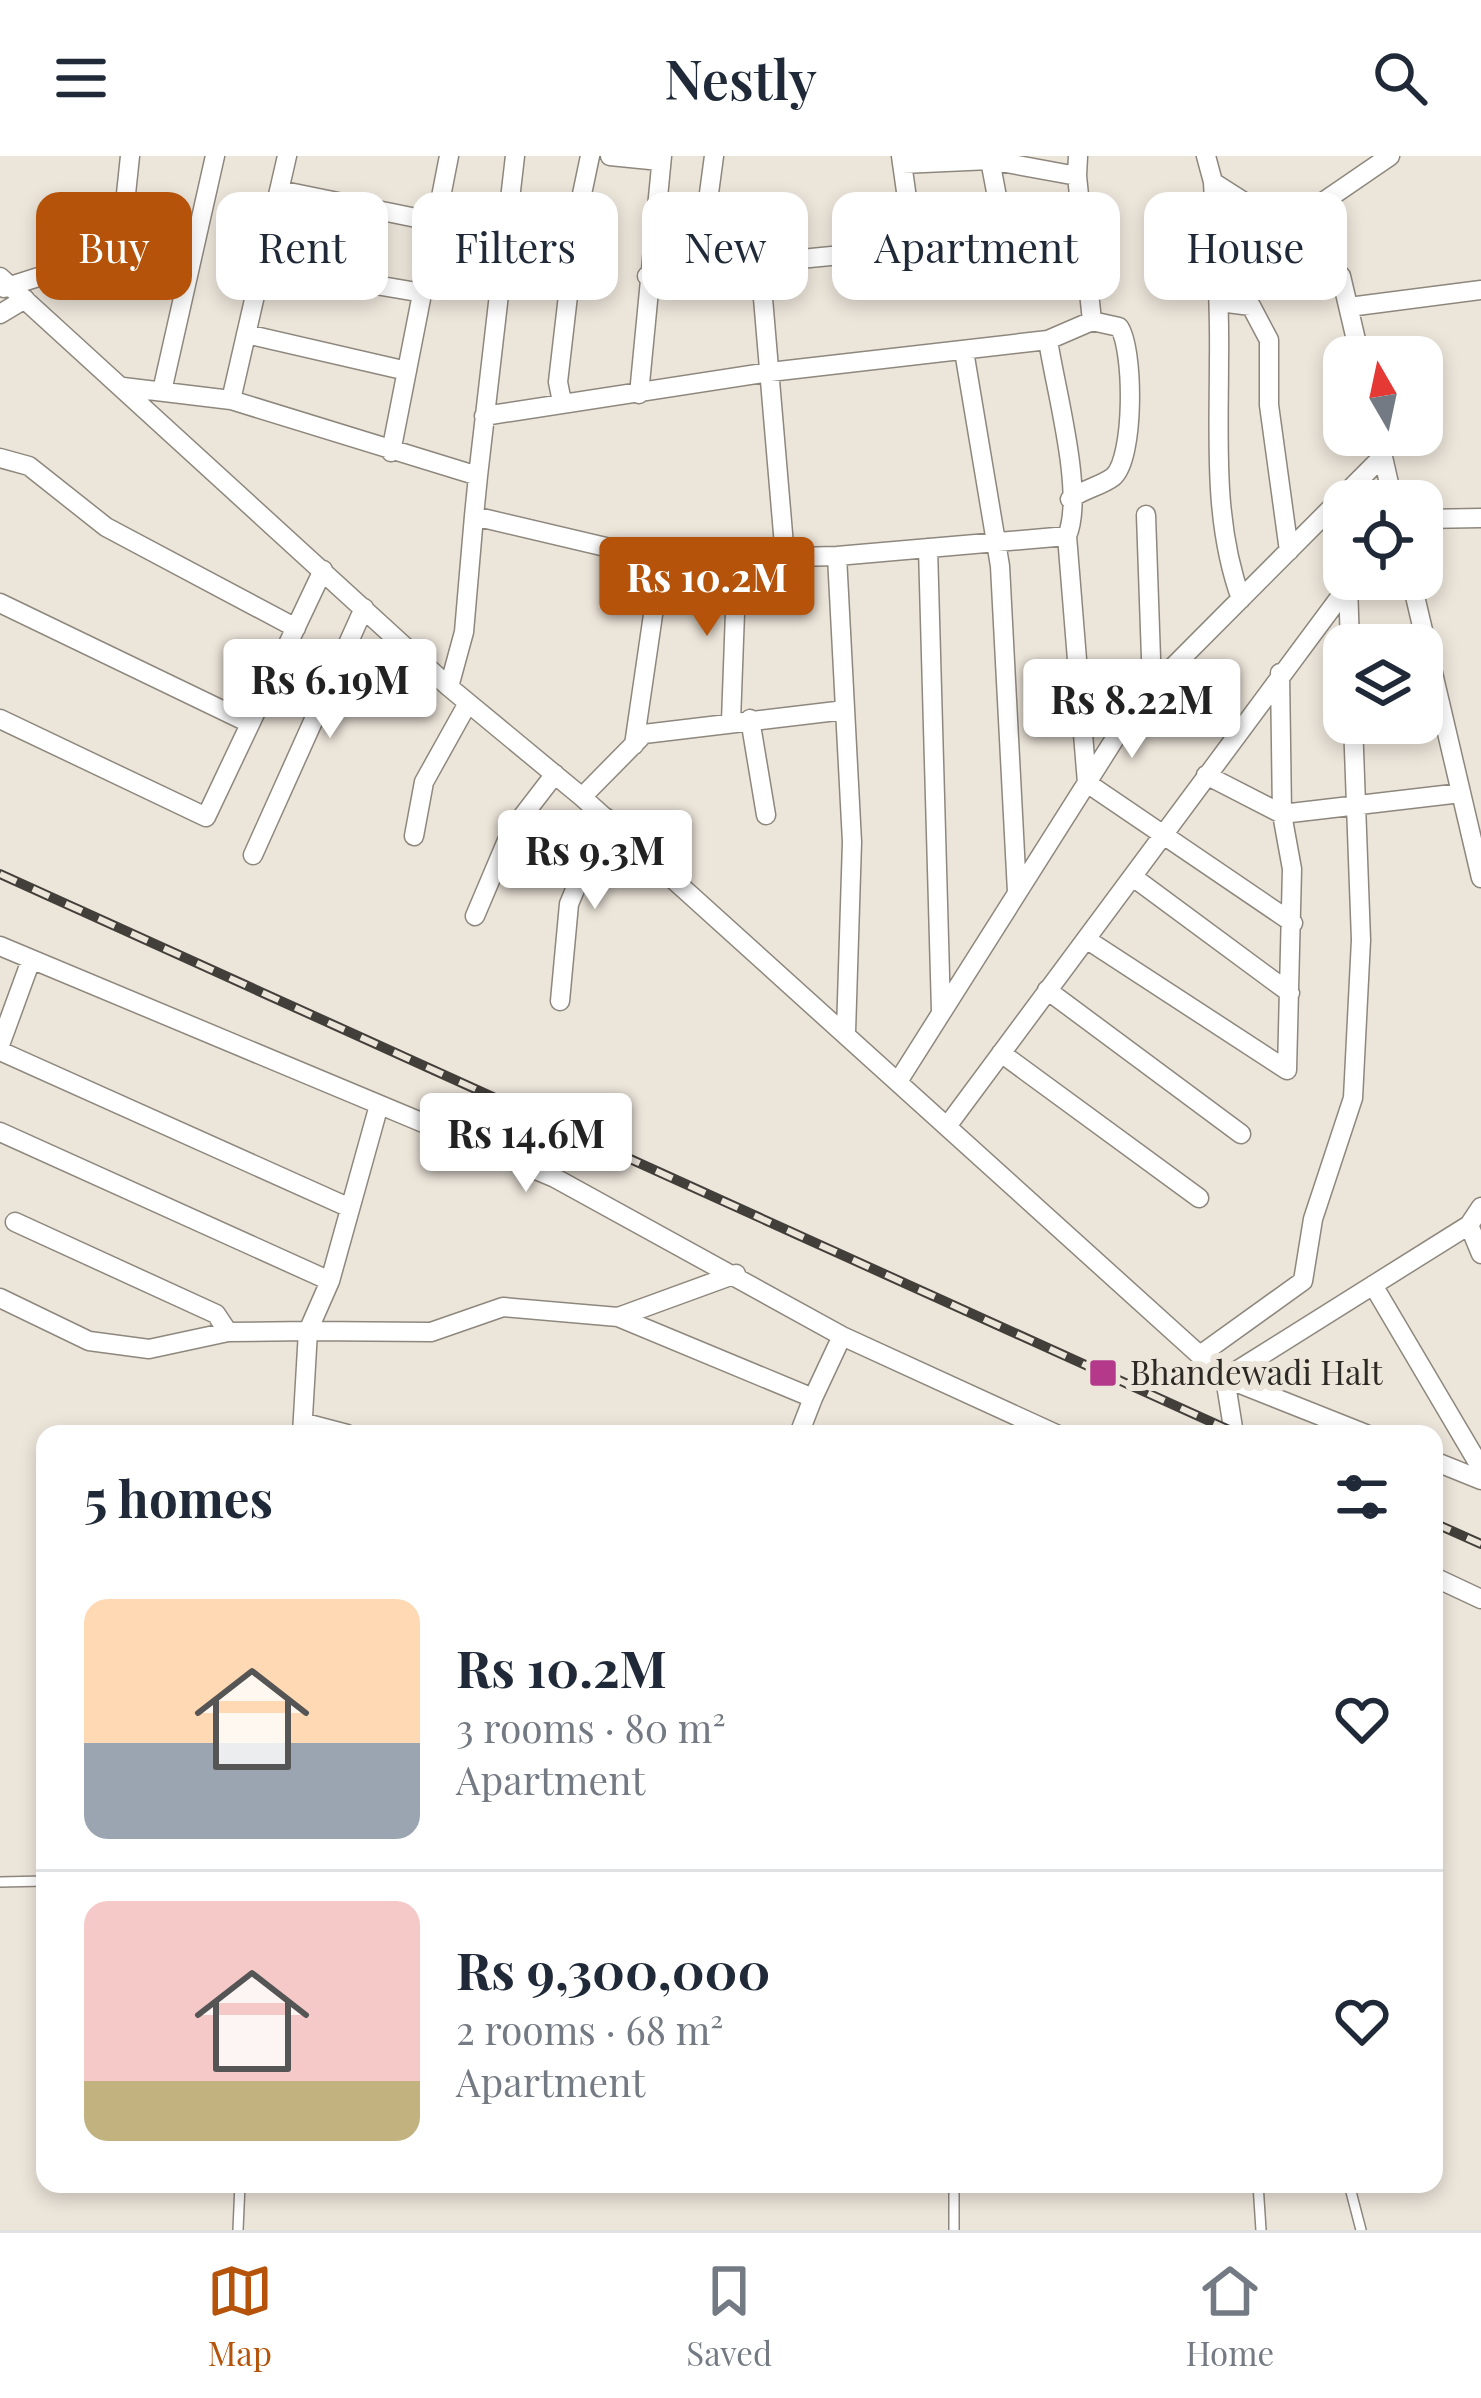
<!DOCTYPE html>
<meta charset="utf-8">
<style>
body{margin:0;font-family:"Playfair Display",serif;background:#f6f6f7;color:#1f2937;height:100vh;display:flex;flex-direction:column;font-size:45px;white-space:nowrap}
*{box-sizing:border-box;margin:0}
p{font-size:39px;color:#747a83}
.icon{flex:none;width:66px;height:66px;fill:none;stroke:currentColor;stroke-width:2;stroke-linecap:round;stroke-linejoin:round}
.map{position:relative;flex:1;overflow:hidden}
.details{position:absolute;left:36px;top:1269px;width:1407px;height:768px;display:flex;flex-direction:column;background:#fff;border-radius:24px;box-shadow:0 6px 18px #0003}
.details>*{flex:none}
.guide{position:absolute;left:36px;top:36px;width:1410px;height:108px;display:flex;gap:24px}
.needle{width:78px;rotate:351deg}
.controls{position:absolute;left:1323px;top:180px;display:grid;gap:24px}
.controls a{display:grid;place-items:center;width:120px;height:120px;border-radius:24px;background:#fff;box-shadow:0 6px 18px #0003;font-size:60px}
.price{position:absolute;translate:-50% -102px;padding:0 27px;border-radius:12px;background:#fff;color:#222;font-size:39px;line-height:78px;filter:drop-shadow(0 3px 6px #0008)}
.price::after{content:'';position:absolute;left:50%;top:72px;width:36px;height:27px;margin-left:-18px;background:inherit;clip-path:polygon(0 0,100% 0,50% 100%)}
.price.current{background:#b45309;color:#fff}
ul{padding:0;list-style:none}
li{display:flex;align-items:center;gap:36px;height:300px;padding:0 48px}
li+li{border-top:3px solid #e0e1e3}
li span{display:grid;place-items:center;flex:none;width:336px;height:240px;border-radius:24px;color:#555}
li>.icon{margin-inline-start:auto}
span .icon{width:144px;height:144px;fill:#fffc;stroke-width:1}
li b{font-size:51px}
h2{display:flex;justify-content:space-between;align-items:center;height:144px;padding:0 48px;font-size:51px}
.chip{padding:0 42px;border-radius:24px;background:#fff;box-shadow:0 6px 18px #0003;font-size:42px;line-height:108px}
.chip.current{background:#b45309;color:#fff}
header{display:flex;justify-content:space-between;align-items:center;height:156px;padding:0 48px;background:#fff;font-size:54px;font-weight:600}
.tabs{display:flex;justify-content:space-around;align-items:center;height:168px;border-top:3px solid #e0e1e3;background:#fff;font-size:33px;color:#747a83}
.tabs a{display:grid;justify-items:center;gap:6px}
.tabs .current{color:#b45309}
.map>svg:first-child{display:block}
</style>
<header><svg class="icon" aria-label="menu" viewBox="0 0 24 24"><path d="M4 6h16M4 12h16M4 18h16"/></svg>Nestly<svg class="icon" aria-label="search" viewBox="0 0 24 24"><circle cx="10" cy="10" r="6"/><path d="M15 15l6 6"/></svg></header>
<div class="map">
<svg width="1481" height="2074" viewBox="0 0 1481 2074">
<rect width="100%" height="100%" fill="#ece5da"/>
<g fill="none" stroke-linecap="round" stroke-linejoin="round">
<g stroke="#8e877d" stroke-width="12">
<path id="service" d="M0,1726L45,1725
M1258,2028L1261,2074
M1349,2028L1361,2074
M238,2074L240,2028
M954,2074V2028"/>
</g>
<g stroke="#8e877d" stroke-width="21">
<path id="minor" d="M610,0L660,5
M901,0L914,92
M1206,0L1213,26L1285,72L1341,120L1360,201
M902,8L990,4
M1077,20L1092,165
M1213,26C1216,85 1220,144 1219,203C1219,284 1213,366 1241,443
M279,34L436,66
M1285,72L1390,0
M263,110L423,137
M698,119L714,0
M647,120L698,119L760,107
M0,121L449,531L582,641L1225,1222L1366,1278
M4,132L120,95L130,0
M1219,146L1251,150L1269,184V249L1289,395
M1349,151L1481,134
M0,158L25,143
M246,178L407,215
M1048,184C1055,232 1085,338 1067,380
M964,195L1000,410L1017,736
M123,231L231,244L478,320L474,360L661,404L837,400L1067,380L1087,627L1293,767
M162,235L215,0
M639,238L662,0
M231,244L287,0
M562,246L558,226L577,62L590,0
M484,260L770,216L1048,184L1092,165L1119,171C1134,192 1135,303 1113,321C1101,330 1084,333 1070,343
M1378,279L1393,345
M391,296L449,0
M0,302L29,310L106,371L296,472
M478,320L515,0
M1146,359L1152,531
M1422,363L1481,362
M928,392L941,855
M837,400L852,686L846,876
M785,401L760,107L1005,83L990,4L1077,20L1078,0
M1411,423L1481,722
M1348,428L1350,489
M0,447L249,567
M1280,517L1282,658L1292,713L1287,914
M449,531L464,476L474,360
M0,563L206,661L323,414
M750,563L766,659
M731,565L737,402
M634,589L661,404
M1206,619L1282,658L1461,637
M582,641L644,578L845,554
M414,680L424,626L468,547
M253,699L364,452
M1133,721L1290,837
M475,760L511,675L555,618
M1086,783L1287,914
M0,790L555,1022L842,1180L1056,1278
M1047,834L1241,978
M560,845L569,748L605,661
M0,889L31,804
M0,895L350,1052
M1001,897L1199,1042
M899,924L1138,546L1383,300
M379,949L330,1125L308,1175L431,1176L503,1151L618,1161L736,1118
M948,969L1348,430
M0,976L330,1125
M15,1066L216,1158L228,1176
M1469,1069L1481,1098
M1373,1129L1481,1312
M0,1142L89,1185L149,1193L228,1176L308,1175L302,1278
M618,1161L813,1242L799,1278
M1200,1199L1303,1125L1313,1063L1353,942L1361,784L1353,567
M1225,1222L1469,1069L1481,1051
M1225,1222L1234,1278
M813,1242L842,1180
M305,1267L347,1278
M1434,1305L1481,1324
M1434,1421L1481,1443"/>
</g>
<use href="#service" stroke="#fff" stroke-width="9"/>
<use href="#minor" stroke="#fff" stroke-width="18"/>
<g stroke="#423f3a" stroke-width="10">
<path id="rail" d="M0,718L1238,1278
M1434,1367L1481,1388"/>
</g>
<use href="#rail" stroke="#ece5da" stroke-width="6" stroke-dasharray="18" stroke-linecap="butt"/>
</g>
<rect fill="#b4398b" stroke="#ece5da" stroke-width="4.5" x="1088" y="1202" width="30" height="30" rx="6"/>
<g text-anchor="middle" stroke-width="12" stroke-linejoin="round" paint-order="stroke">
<g font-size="33" fill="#2c2925" stroke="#ece5da" text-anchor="start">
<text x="1130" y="1229">Bhandewadi Halt</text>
</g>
</g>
</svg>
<div class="controls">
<a><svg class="needle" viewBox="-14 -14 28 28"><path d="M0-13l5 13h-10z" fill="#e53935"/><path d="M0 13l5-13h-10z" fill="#747a83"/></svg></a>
<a><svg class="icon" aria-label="locate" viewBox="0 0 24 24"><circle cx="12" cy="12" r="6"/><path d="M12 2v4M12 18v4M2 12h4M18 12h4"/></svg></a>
<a><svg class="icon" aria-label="layers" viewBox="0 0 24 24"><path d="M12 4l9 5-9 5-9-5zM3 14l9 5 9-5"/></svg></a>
</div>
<b class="price current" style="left:707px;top:483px">Rs 10.2M</b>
<b class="price" style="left:330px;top:585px">Rs 6.19M</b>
<b class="price" style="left:1132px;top:605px">Rs 8.22M</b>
<b class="price" style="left:595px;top:756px">Rs 9.3M</b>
<b class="price" style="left:526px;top:1039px">Rs 14.6M</b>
<div class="guide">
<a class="chip current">Buy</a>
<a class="chip">Rent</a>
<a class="chip">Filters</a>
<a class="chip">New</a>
<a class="chip">Apartment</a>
<a class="chip">House</a>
</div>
<section class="details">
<h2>5 homes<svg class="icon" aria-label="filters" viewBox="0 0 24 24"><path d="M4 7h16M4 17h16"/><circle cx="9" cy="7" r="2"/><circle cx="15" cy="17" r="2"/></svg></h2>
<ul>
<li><span style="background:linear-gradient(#ffd9b3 60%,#9aa5b1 0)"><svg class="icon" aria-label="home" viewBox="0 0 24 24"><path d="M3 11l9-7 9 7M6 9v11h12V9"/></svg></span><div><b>Rs 10.2M</b><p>3 rooms · 80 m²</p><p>Apartment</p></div><svg class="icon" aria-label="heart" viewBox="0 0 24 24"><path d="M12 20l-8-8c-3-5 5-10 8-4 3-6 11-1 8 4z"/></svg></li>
<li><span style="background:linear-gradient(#f6c9c9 75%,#c2b280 0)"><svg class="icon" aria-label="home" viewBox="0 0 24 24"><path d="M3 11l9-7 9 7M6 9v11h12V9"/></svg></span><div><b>Rs 9,300,000</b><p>2 rooms · 68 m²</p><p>Apartment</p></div><svg class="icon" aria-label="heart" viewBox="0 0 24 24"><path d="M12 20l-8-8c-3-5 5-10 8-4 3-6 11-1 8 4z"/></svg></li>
</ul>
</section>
</div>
<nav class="tabs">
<a class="current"><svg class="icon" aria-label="map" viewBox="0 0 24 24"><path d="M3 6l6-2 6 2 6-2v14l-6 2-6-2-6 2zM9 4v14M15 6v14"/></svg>Map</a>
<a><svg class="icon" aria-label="saved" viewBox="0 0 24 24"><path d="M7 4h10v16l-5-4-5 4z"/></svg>Saved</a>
<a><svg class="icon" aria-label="home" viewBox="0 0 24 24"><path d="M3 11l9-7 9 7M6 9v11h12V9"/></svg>Home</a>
</nav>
